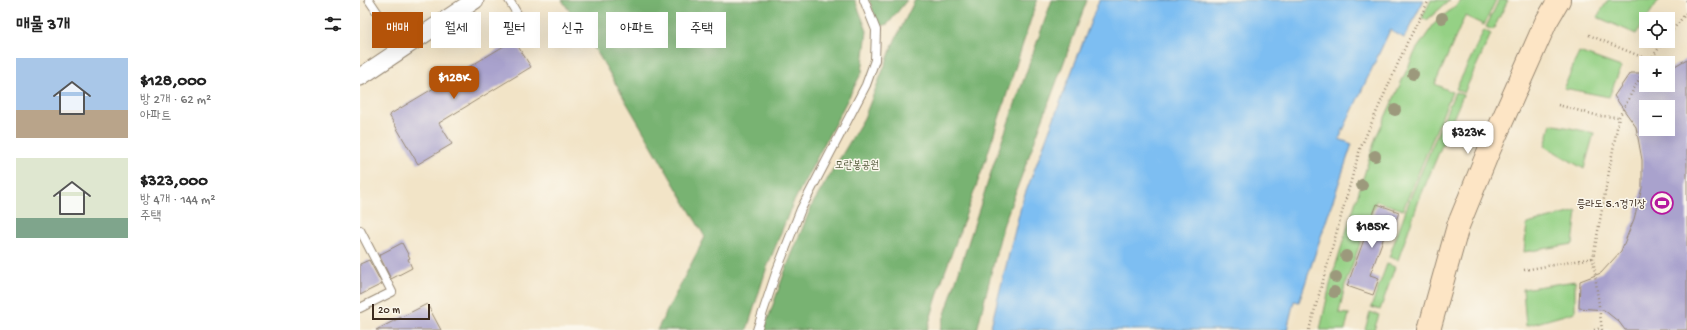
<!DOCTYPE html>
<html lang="ko">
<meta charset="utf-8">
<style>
body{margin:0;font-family:"Gochi Hand","Poor Story",sans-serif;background:#f6f6f6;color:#222;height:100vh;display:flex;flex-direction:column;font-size:15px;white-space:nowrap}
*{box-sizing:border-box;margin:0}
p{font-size:13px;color:#767676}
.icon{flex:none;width:22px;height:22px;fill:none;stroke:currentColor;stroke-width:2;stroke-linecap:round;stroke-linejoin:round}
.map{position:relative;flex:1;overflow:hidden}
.sheet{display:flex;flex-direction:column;background:#fff;width:360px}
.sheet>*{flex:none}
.guide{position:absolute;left:12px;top:12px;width:380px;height:36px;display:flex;gap:8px}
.buttons{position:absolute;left:1279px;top:12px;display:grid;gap:8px}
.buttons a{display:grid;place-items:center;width:36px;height:36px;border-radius:0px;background:#fff;box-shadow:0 4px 16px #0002;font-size:20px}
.scale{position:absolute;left:12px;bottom:10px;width:58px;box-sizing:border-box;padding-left:4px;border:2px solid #3b2a1e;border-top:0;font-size:11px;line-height:14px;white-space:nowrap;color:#3b2a1e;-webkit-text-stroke:3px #fbf7ec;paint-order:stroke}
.price{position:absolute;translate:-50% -34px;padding:0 9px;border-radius:8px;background:#fff;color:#222;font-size:13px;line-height:26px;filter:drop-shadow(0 1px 2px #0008)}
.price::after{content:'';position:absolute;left:50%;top:24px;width:12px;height:9px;margin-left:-6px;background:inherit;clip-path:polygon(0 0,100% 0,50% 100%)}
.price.current{background:#b45309;color:#fff}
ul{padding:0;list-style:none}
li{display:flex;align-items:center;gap:12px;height:100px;padding:0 16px}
li span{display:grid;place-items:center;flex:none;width:112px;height:80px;border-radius:0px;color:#555}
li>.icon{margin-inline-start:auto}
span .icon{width:48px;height:48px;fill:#fffc;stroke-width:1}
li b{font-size:17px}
h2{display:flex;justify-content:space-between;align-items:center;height:48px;padding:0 16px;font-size:17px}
.tag{padding:0 14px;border-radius:0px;background:#fff;box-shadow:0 4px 16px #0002;font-size:14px;line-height:36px}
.tag.current{background:#b45309;color:#fff}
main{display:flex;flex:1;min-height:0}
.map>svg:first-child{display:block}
</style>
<main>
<section class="sheet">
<h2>매물 3개<svg class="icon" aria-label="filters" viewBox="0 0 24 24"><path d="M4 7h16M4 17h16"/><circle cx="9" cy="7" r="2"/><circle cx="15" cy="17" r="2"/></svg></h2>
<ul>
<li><span style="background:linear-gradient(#a9c7e8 65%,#b9a48a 0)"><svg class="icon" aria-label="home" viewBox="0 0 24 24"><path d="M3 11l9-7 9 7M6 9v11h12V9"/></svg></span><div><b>$128,000</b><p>방 2개 · 62 m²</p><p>아파트</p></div></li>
<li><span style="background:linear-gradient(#dfe7d0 75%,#7fa58c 0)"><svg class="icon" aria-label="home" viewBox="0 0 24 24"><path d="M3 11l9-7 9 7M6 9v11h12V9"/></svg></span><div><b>$323,000</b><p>방 4개 · 144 m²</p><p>주택</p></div></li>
</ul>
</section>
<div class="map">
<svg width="1327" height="330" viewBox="0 0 1327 330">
<rect width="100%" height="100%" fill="#fbf7ec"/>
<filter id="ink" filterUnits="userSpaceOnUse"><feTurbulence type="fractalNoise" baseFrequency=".025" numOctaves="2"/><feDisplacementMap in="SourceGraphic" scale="8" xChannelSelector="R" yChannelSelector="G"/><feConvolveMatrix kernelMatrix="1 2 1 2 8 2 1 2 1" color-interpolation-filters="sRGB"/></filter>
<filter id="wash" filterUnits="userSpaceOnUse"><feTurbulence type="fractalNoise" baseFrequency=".012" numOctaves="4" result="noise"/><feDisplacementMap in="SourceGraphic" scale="16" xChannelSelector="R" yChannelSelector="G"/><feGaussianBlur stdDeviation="0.9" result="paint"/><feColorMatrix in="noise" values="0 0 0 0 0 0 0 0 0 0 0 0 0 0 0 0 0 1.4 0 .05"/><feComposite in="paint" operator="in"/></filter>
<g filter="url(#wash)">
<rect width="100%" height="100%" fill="#f2e4c7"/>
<path fill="#95d185" stroke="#687e52" d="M1071,0H1090L1067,20L1062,18Z
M1102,0H1136L1124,25L1105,16L1075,84L1092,92L1043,210L1016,201L985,285L979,313L989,314L985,330H960L971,280L1016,137L1056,50L1074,24Z
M1139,0H1148L1133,30L1126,27Z
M1248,0H1295L1298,1L1276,34L1237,17Z
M1124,30L1131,34L1104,93L1096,89Z
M1219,52L1261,67L1249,97L1204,88Z
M1095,92L1103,95L1059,200L1038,260L1029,257L1051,196Z
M1191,124L1234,133L1224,169L1185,146Z
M1217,211L1213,244L1164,252L1167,224Z
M1027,264L1035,267L1020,310L1011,307Z
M1215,281V312L1166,326L1163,289Z
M1010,312L1019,315L1014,330H1005Z"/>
<path fill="#78b372" stroke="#5a6e48" d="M202,0H495L507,31L502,72L432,205L406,270L387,330H297L345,237L240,57Z
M509,0H547L528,24L519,27Z
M555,0H677L625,162L582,280L567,330H404L425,271L452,205L504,118L535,40Z
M692,0H727L643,226L617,330H580L634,163Z"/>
<path fill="#7dbef2" stroke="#5c7488" d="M739,0H1064L1044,38L1030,30L979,139L992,144L939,302L934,301L927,330H630L662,202Z"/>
<g id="blocks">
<path fill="#a9a2cd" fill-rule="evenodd" d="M154,40L171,67L79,123L92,144L58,164L29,115Z
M1327,59V330H1265L1259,322L1244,310L1219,308L1220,281L1241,273L1261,251L1274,219L1282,188V160L1276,127L1254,96L1270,73H1286V85H1308V70ZM1286,107H1308V129H1286Z
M1017,204L1039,212L1031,236L1025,234L1010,275L1019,278L1013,295L987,286Z
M42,243L50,258L48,259L52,268L31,279L19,255Z
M9,260L22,284L0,295V264Z
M67,304L81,330H16Z"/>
</g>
</g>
<g filter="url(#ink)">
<use href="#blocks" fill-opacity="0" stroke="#968772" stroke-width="1"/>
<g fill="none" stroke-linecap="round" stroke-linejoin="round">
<g stroke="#968772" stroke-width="10">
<path id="lane" d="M9,0L42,49
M149,0L172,39
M0,230L32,292L0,308
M397,330L417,270L441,209L506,85L515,60L516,30L504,0"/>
</g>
<g stroke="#968772" stroke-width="19">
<path id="street" d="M0,77L115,0"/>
</g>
<g stroke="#968772" stroke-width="24">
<path id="secondary" d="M1069,330L1098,226L1127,155L1186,22L1199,0"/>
</g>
<path stroke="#968772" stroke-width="2.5" stroke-dasharray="1 3" stroke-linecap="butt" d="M1326,0L1327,1
M1229,35L1289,60
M1308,36L1327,12
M1288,63L1304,41
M1198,105L1239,116L1259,117
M1164,270L1233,258
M949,330L1000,149L1047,43L1069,0
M1234,330L1241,328
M1242,330L1233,258L1259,117L1286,66"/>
<use href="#lane" stroke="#fff" stroke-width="8"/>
<use href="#street" stroke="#fff" stroke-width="17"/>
<use href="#secondary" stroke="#fde5c5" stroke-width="22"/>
</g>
<g fill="#9c997b">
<circle cx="1082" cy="18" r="6"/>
<circle cx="1053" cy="74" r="6"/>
<circle cx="1035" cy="110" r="6"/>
<circle cx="1015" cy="156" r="6"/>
<circle cx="1002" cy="185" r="6"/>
<circle cx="994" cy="224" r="6"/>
<circle cx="986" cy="256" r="6"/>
<circle cx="976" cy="277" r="6"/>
<circle cx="974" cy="292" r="6"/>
</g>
</g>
<defs>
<g id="stadium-ring" transform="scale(1.15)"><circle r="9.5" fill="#fbf7ec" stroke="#b5179e" stroke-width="1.5"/><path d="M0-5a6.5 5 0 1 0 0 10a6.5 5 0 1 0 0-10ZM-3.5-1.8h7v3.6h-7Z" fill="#b5179e"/></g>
</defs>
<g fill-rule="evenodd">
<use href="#stadium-ring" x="1302" y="203"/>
</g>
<g text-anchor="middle" stroke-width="3" stroke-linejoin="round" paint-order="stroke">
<g font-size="11" fill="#565c3d" stroke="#fbf7ec">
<text x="497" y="168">모란봉공원</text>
</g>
<g font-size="11" fill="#3b2a1e" stroke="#fbf7ec" text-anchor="end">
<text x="1286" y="207">릉라도 5.1경기장</text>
</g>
</g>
</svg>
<div class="buttons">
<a><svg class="icon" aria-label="locate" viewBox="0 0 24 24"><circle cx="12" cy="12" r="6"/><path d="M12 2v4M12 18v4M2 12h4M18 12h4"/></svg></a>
<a>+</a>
<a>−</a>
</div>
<div class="scale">20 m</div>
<b class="price current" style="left:94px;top:100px">$128K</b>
<b class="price" style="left:1108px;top:155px">$323K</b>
<b class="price" style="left:1012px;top:249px">$185K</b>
<div class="guide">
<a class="tag current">매매</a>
<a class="tag">월세</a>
<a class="tag">필터</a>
<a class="tag">신규</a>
<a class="tag">아파트</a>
<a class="tag">주택</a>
</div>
</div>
</main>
